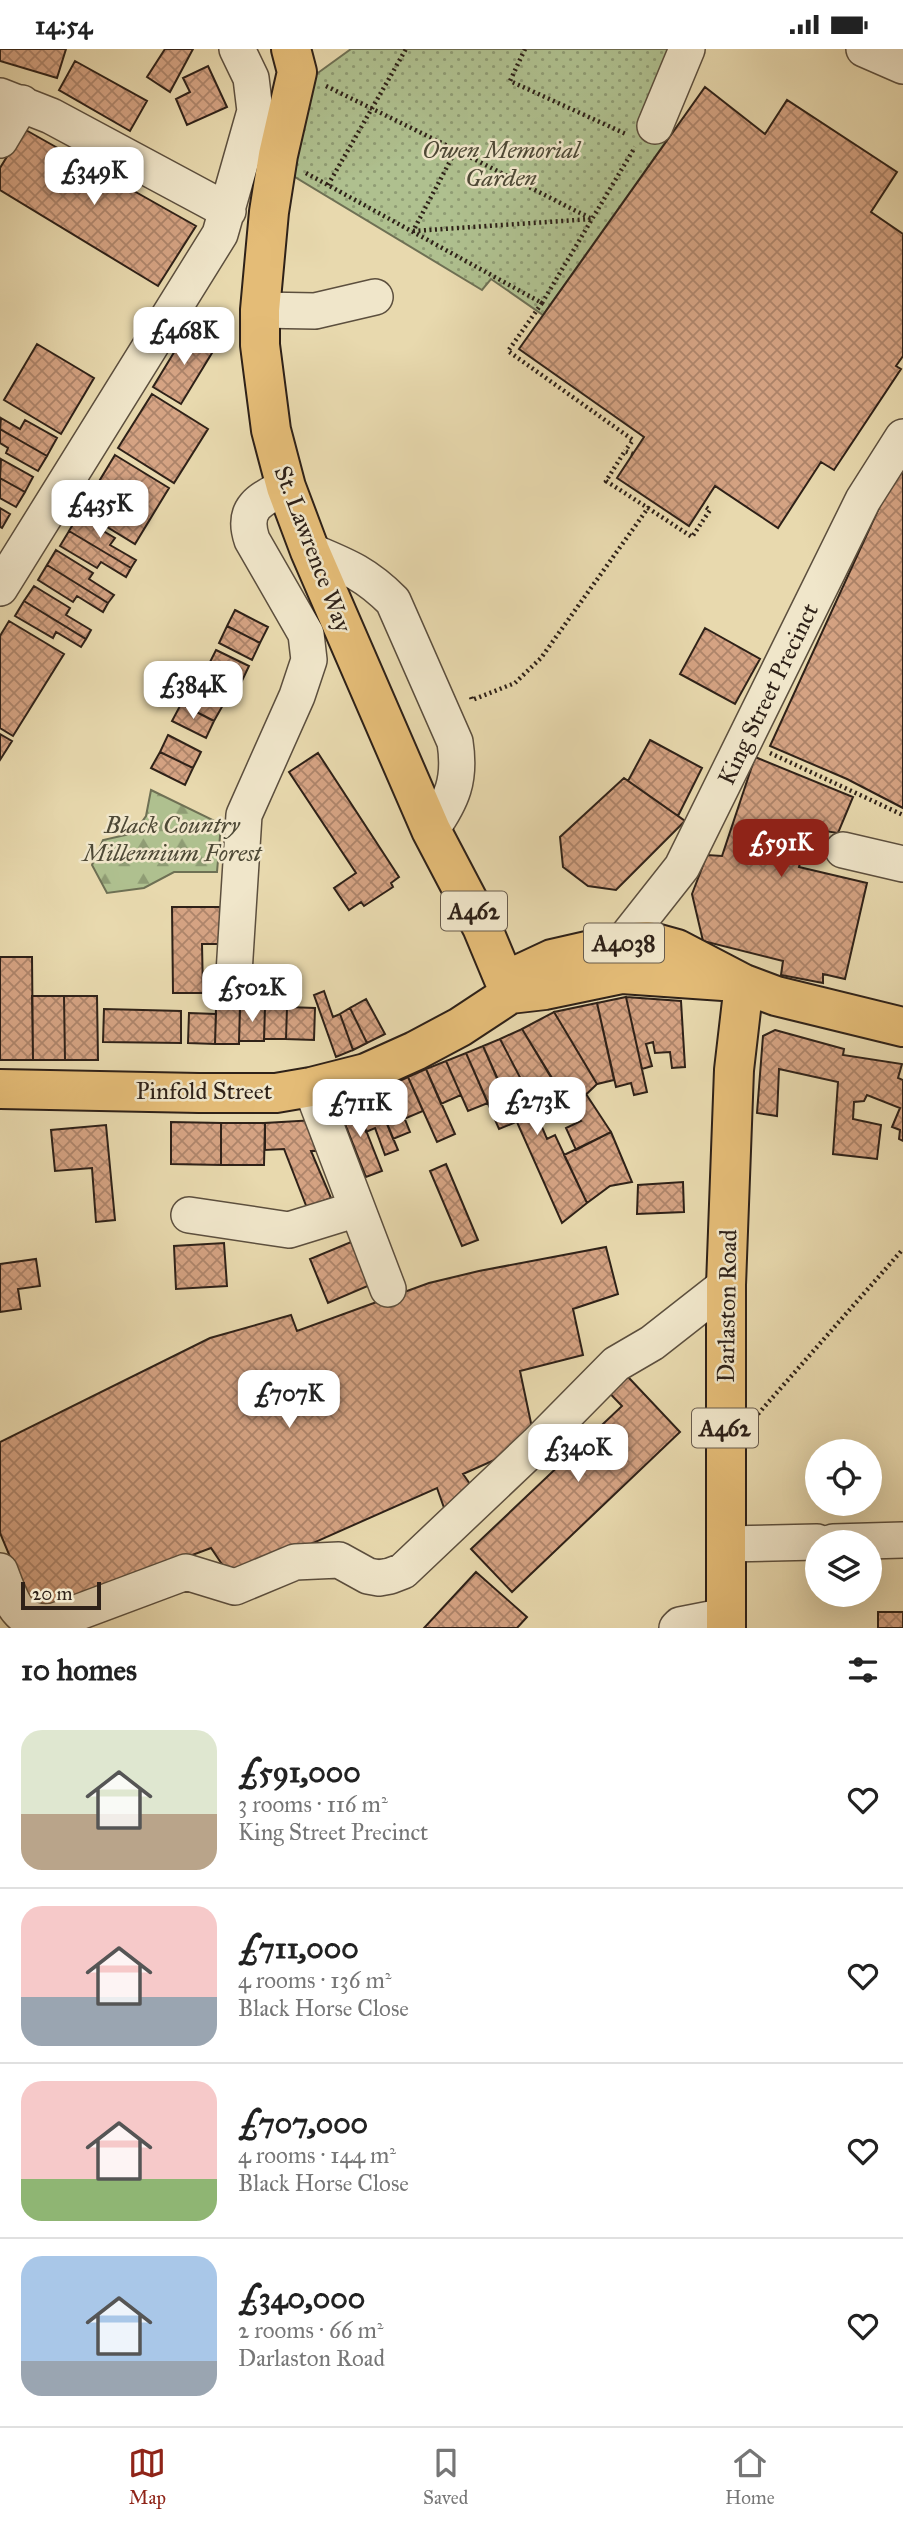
<!DOCTYPE html>
<meta charset="utf-8">
<style>
body{margin:0;font-family:"IM FELL Great Primer",serif;background:#f2f2f2;color:#222;height:100vh;display:flex;flex-direction:column;font-size:26px;white-space:nowrap}
*{box-sizing:border-box;margin:0}
p{font-size:23px;color:#767676}
.icon{flex:none;width:38px;height:38px;fill:none;stroke:currentColor;stroke-width:2;stroke-linecap:round;stroke-linejoin:round}
.map{position:relative;height:1579px;overflow:hidden}
.drawer{display:flex;flex-direction:column;background:#fff;flex:1}
.drawer>*{flex:none}
.buttons{position:absolute;left:805px;top:1390px;display:grid;gap:14px}
.buttons a{display:grid;place-items:center;width:77px;height:77px;border-radius:50%;background:#fff;box-shadow:0 7px 28px #0002;font-size:35px}
.scale{position:absolute;left:21px;bottom:18px;width:80px;box-sizing:border-box;padding-left:7px;border:4px solid #2e2118;border-top:0;font-size:19px;line-height:24px;white-space:nowrap;color:#2e2118;-webkit-text-stroke:5px #f0e6ca;paint-order:stroke}
.price{position:absolute;translate:-50% -60px;padding:0 16px;border-radius:14px;background:#fff;color:#222;font-size:23px;line-height:46px;filter:drop-shadow(0 2px 4px #0008)}
.price::after{content:'';position:absolute;left:50%;top:42px;width:21px;height:16px;margin-left:-10px;background:inherit;clip-path:polygon(0 0,100% 0,50% 100%)}
.price.current{background:#8f2418;color:#fff}
ul{padding:0;list-style:none}
li{display:flex;align-items:center;gap:21px;height:175px;padding:0 21px}
li+li{border-top:2px solid #e0e0e0}
li span{display:grid;place-items:center;flex:none;width:196px;height:140px;border-radius:21px;color:#555}
li>.icon{margin-inline-start:auto}
span .icon{width:84px;height:84px;fill:#fffc;stroke-width:1}
li b{font-size:30px}
h2{display:flex;justify-content:space-between;align-items:center;height:84px;padding:0 21px;font-size:30px}
.status{display:flex;justify-content:space-between;align-items:center;height:49px;padding:0 35px;background:#fff;direction:ltr}
.status svg{height:19px;fill:currentColor}
.menu{display:flex;justify-content:space-around;align-items:center;height:98px;border-top:2px solid #e0e0e0;background:#fff;font-size:19px;color:#767676}
.menu a{display:grid;justify-items:center;gap:4px}
.menu .current{color:#8f2418}
.map>svg:first-child{display:block}
</style>
<div class="status"><b>14:54</b><svg viewBox="0 0 49 12"><path d="M0 12V9h3v3zM5 12V6h3v6zM10 12V3h3v9zM15 12V0h3v12zM26 1h20v11H26zM47 4h2v5h-2z"/></svg></div>
<div class="map">
<svg width="903" height="1579" viewBox="0 0 903 1579">
<defs>
<pattern id="forest-firs" width="22" height="20" patternUnits="userSpaceOnUse" patternTransform="scale(1.75)"><rect width="22" height="20" fill="#afc08f"/><path d="M5 1l3.5 6h-7zM16 11l3.5 6h-7z" fill="#8f9c74"/></pattern>
<pattern id="park-dots" width="8" height="8" patternUnits="userSpaceOnUse" patternTransform="scale(1.75)"><rect width="8" height="8" fill="#afc08f"/><path d="M2 2h.1M6 6h.1" fill="none" stroke="#8f9c74" stroke-width="1.8" stroke-linecap="round"/></pattern>
<pattern id="building-cross-hatch" width="8" height="8" patternUnits="userSpaceOnUse" patternTransform="scale(1.75)"><rect width="8" height="8" fill="#d5a383"/><path d="M0 0l8 8M0 8l8-8" fill="none" stroke="#ad846a"/></pattern>
</defs>
<rect width="100%" height="100%" fill="#e8d9ae"/>
<filter id="stains"><feTurbulence type="fractalNoise" baseFrequency=".00286" numOctaves="4"/><feColorMatrix values="0 0 0 0 .2 0 0 0 0 .09 0 0 0 0 .02 0 0 0 .5 -.17"/></filter>
<radialGradient id="worn" r=".72"><stop offset=".6" stop-color="#630" stop-opacity="0"/><stop offset="1" stop-color="#630" stop-opacity=".3"/></radialGradient>
<path fill="url(#forest-firs)" stroke="#6e7054" stroke-width="2" d="M151,741L221,775L217,823H174L144,839L107,844L92,816L103,791L134,784L146,767Z"/>
<path fill="url(#park-dots)" stroke="#6e7054" stroke-width="2" d="M351,0H675L648,71L672,84L543,266L491,230L482,241L295,128L290,115L315,26Z"/>
<path fill="url(#building-cross-hatch)" stroke="#2e2118" stroke-width="2" d="M0,0H66L57,29L0,12Z
M165,0H193L170,43L147,28Z
M75,12L147,52L130,82L59,41Z
M208,17L227,58L187,76L176,50L190,43L183,29Z
M705,38L765,85L787,51L897,123L871,163L903,185V307L896,317L901,320L834,421L821,413L778,479L715,437L689,477L617,429L644,388L519,300Z
M24,80L196,177L158,237L0,141V119Z
M187,282L215,299L181,355L153,338Z
M37,295L94,329L61,385L4,351Z
M152,345L208,380L174,434L118,399Z
M1,369L20,380L25,371L57,389L47,407L0,380Z
M0,380L47,407L38,422L6,404L8,399L0,394Z
M115,406L169,439L135,495L81,462Z
M1,410L33,428L25,443L0,429Z
M903,417V759L847,730L770,697L884,448Z
M0,429L25,443L16,458L0,449Z
M0,459L10,465L2,479L0,478Z
M78,467L115,489L110,496L136,511L131,519L69,482Z
M69,482L131,519L126,528L101,513L97,519L60,497Z
M56,501L93,524L89,530L114,546L108,554L47,516Z
M47,516L108,554L103,563L77,547L73,553L38,531Z
M34,537L70,559L66,566L91,581L86,590L24,552Z
M24,552L86,590L81,598L56,583L53,589L15,567Z
M235,561L268,578L260,594L227,577Z
M9,572L64,605L13,687L0,679V587Z
M227,577L260,594L252,611L219,594Z
M705,579L760,610L735,655L680,625Z
M216,601L249,617L241,634L208,617Z
M208,617L241,634L233,651L199,634Z
M189,639L223,656L214,672L181,655Z
M181,655L214,672L206,689L172,672Z
M0,685L12,692L0,711Z
M168,686L201,703L193,719L160,703Z
M650,691L702,719L678,767L628,732Z
M160,703L193,719L185,736L151,719Z
M318,704L399,828L391,834L393,838L364,857L361,853L349,861L334,839L356,824L289,723Z
M755,708L853,748L838,784L818,781L815,791L807,789L799,818L867,834L845,930L823,925V934L781,926L783,912L703,892L692,845L707,806L722,807Z
M624,729L685,772L616,841L588,837L563,818L560,788Z
M172,858H224L225,895H202L203,944H173Z
M0,908H32L33,1011H0Z
M324,942L333,968L340,965L353,1001L336,1008L314,946Z
M32,947H64L65,1011H33Z
M64,947H97L98,1011H65Z
M626,948L681,952L685,1018L672,1019L670,1003L655,1004L653,993L646,995L652,1017L642,1020Z
M626,948L647,1043L634,1046L631,1034L616,1038L597,954Z
M366,950L385,985L367,994L350,959Z
M597,954L614,1031L597,1035L554,963Z
M240,957L265,958L264,992H239Z
M265,958H287L286,990H264Z
M287,958L315,959L314,991L286,990Z
M216,959L240,960L239,995H215Z
M350,959L367,994L353,1001L340,965Z
M104,960L181,962V994L103,993Z
M554,963L597,1035L571,1060L522,980Z
M189,964L216,965L215,995L188,994Z
M522,980L558,1040L541,1047L535,1034L525,1038L500,990Z
M775,981L844,1000L843,1006L902,1015L898,1029L903,1031V1092L899,1090L900,1081L892,1078L900,1059L867,1046L864,1052L854,1053L853,1070L881,1076L877,1110L833,1105L838,1033L779,1020L777,1067L757,1064L763,987Z
M500,990L525,1038L547,1090L555,1086L587,1154L562,1174L483,997Z
M483,997L516,1073L499,1080L466,1004Z
M466,1004L488,1054L468,1062L446,1012Z
M446,1012L461,1046L441,1055L426,1020Z
M426,1020L455,1085L437,1093L408,1028Z
M408,1028L423,1062L404,1070L391,1036Z
M391,1036L410,1083L393,1090L374,1043Z
M374,1043L398,1101L385,1106L375,1079L366,1083L354,1051Z
M586,1045L611,1083L576,1101L566,1079L581,1072L571,1060Z
M354,1051L382,1122L366,1128L338,1057Z
M315,1071L318,1102H311L331,1149L307,1159L284,1100L265,1101V1074Z
M171,1073L221,1074V1116L171,1115Z
M221,1074H265L264,1116H221Z
M106,1076L115,1171L96,1173L92,1119L55,1122L51,1081Z
M611,1083L632,1133L610,1137L587,1154L564,1106Z
M446,1115L478,1191L462,1197L430,1122Z
M683,1133L684,1163L637,1165L638,1136Z
M351,1193L370,1236L328,1254L310,1210Z
M224,1194L227,1237L176,1240L174,1197Z
M606,1198L618,1245L573,1260L583,1306L520,1322L535,1393L463,1425L477,1445L448,1470L437,1439L232,1530L211,1499L34,1565L0,1484V1393L210,1289L291,1266L297,1282L429,1234L479,1222Z
M36,1210L40,1237L18,1240L21,1260L0,1263V1215Z
M613,1312L680,1383L512,1543L471,1500L622,1357L595,1329Z
M476,1523L527,1568L517,1579H424Z
M878,1563H903V1579H878Z"/>
<g fill="none" stroke-linecap="round" stroke-linejoin="round">
<g stroke="#5c4f3e" stroke-width="38">
<path id="minor" d="M864,0L903,17
M0,47L51,67L228,162
M655,77L687,0
M0,91L22,54
M260,261L315,262L375,248
M310,502C346,517 365,524 393,552L455,693C461,731 452,751 431,781
M0,539L220,185L255,62L251,29L237,0
M843,801L903,815
M622,894L682,818L863,451L903,388
M233,940L244,766L297,647L309,611L306,585L252,491C241,459 260,450 286,438
M311,1038L388,1240
M189,1166L289,1181L357,1160
M833,1493L903,1491
M725,1495L817,1493
M0,1522C12,1553 16,1577 55,1572L186,1523L235,1538L295,1513L339,1511L368,1527L379,1529L390,1527L403,1522L537,1395L616,1315L652,1294L726,1236
M677,1579L680,1576L726,1567"/>
</g>
<g stroke="#2e2118" stroke-width="42">
<path id="major" d="M291,0L297,23L278,106L269,163L260,261V296L271,381L286,438L310,502L431,781L482,878L510,945
M510,945L545,941L622,925L723,932
M0,1040L199,1044H276L311,1038L366,1024L415,1002L460,978L510,945L522,924L552,910L622,894L648,892L677,900L744,935L776,947L903,978
M726,1579V1236L734,1021L744,935"/>
</g>
<path stroke="#2e2118" stroke-width="4.5" stroke-dasharray="2 3.5" stroke-linecap="butt" d="M525,0L510,32L626,85
M326,37L456,101L413,182
M456,101L590,169
M306,124L542,254L508,302L633,391L625,402
M328,136L406,0
M413,182L592,170
M542,254L635,98
M633,405L625,402L606,432L648,459
M471,648L472,651L515,634L541,609L648,459L692,488L710,461L703,456
M770,704L903,766
M758,1365L903,1200"/>
<use href="#minor" stroke="#f0e6ca" stroke-width="35"/>
<use href="#major" stroke="#e4bc77" stroke-width="38"/>
</g>
<g text-anchor="middle" stroke-width="5" stroke-linejoin="round" paint-order="stroke">
<g fill="#f0e6ca" stroke="#685c4d" stroke-width="2">
<rect x="441" y="842.5" width="66" height="39" rx="5"/>
<rect x="584" y="874.5" width="80" height="39" rx="5"/>
<rect x="692" y="1359.5" width="66" height="39" rx="5"/>
</g>
<g font-size="23" font-weight="bold" fill="#2e2118">
<text x="474" y="870">A462</text>
<text x="624" y="902">A4038</text>
<text x="725" y="1387">A462</text>
</g>
<g font-size="24" font-style="italic" fill="#4e4936" stroke="#f0e6ca">
<text x="501" y="109">Owen Memorial<tspan x="501" dy="28">Garden</tspan></text>
<text x="172" y="784">Black Country<tspan x="172" dy="28">Millennium Forest</tspan></text>
</g>
<g font-size="24" fill="#2e2118" stroke="#f0e6ca">
<text transform="translate(313 500) rotate(69)" y="8">St. Lawrence Way</text>
<text transform="translate(768 645) rotate(-64)" y="8">King Street Precinct</text>
<text x="204" y="1050">Pinfold Street</text>
<text transform="translate(727 1257) rotate(-89)" y="8">Darlaston Road</text>
</g>
</g>
<rect width="100%" height="100%" filter="url(#stains)"/>
<rect width="100%" height="100%" fill="url(#worn)"/>
</svg>
<div class="buttons">
<a><svg class="icon" aria-label="locate" viewBox="0 0 24 24"><circle cx="12" cy="12" r="6"/><path d="M12 2v4M12 18v4M2 12h4M18 12h4"/></svg></a>
<a><svg class="icon" aria-label="layers" viewBox="0 0 24 24"><path d="M12 4l9 5-9 5-9-5zM3 14l9 5 9-5"/></svg></a>
</div>
<div class="scale">20 m</div>
<b class="price" style="left:94px;top:158px">£349K</b>
<b class="price" style="left:184px;top:318px">£468K</b>
<b class="price" style="left:100px;top:491px">£435K</b>
<b class="price" style="left:193px;top:672px">£384K</b>
<b class="price current" style="left:781px;top:830px">£591K</b>
<b class="price" style="left:252px;top:975px">£502K</b>
<b class="price" style="left:537px;top:1088px">£273K</b>
<b class="price" style="left:360px;top:1090px">£711K</b>
<b class="price" style="left:289px;top:1381px">£707K</b>
<b class="price" style="left:578px;top:1435px">£340K</b>
</div>
<section class="drawer">
<h2>10 homes<svg class="icon" aria-label="filters" viewBox="0 0 24 24"><path d="M4 7h16M4 17h16"/><circle cx="9" cy="7" r="2"/><circle cx="15" cy="17" r="2"/></svg></h2>
<ul>
<li><span style="background:linear-gradient(#dfe7d0 60%,#b9a48a 0)"><svg class="icon" aria-label="home" viewBox="0 0 24 24"><path d="M3 11l9-7 9 7M6 9v11h12V9"/></svg></span><div><b>£591,000</b><p>3 rooms · 116 m²</p><p>King Street Precinct</p></div><svg class="icon" aria-label="heart" viewBox="0 0 24 24"><path d="M12 20l-8-8c-3-5 5-10 8-4 3-6 11-1 8 4z"/></svg></li>
<li><span style="background:linear-gradient(#f6c9c9 65%,#9aa5b1 0)"><svg class="icon" aria-label="home" viewBox="0 0 24 24"><path d="M3 11l9-7 9 7M6 9v11h12V9"/></svg></span><div><b>£711,000</b><p>4 rooms · 136 m²</p><p>Black Horse Close</p></div><svg class="icon" aria-label="heart" viewBox="0 0 24 24"><path d="M12 20l-8-8c-3-5 5-10 8-4 3-6 11-1 8 4z"/></svg></li>
<li><span style="background:linear-gradient(#f6c9c9 70%,#8fb573 0)"><svg class="icon" aria-label="home" viewBox="0 0 24 24"><path d="M3 11l9-7 9 7M6 9v11h12V9"/></svg></span><div><b>£707,000</b><p>4 rooms · 144 m²</p><p>Black Horse Close</p></div><svg class="icon" aria-label="heart" viewBox="0 0 24 24"><path d="M12 20l-8-8c-3-5 5-10 8-4 3-6 11-1 8 4z"/></svg></li>
<li><span style="background:linear-gradient(#a9c7e8 75%,#9aa5b1 0)"><svg class="icon" aria-label="home" viewBox="0 0 24 24"><path d="M3 11l9-7 9 7M6 9v11h12V9"/></svg></span><div><b>£340,000</b><p>2 rooms · 66 m²</p><p>Darlaston Road</p></div><svg class="icon" aria-label="heart" viewBox="0 0 24 24"><path d="M12 20l-8-8c-3-5 5-10 8-4 3-6 11-1 8 4z"/></svg></li>
</ul>
</section>
<nav class="menu">
<a class="current"><svg class="icon" aria-label="map" viewBox="0 0 24 24"><path d="M3 6l6-2 6 2 6-2v14l-6 2-6-2-6 2zM9 4v14M15 6v14"/></svg>Map</a>
<a><svg class="icon" aria-label="saved" viewBox="0 0 24 24"><path d="M7 4h10v16l-5-4-5 4z"/></svg>Saved</a>
<a><svg class="icon" aria-label="home" viewBox="0 0 24 24"><path d="M3 11l9-7 9 7M6 9v11h12V9"/></svg>Home</a>
</nav>
